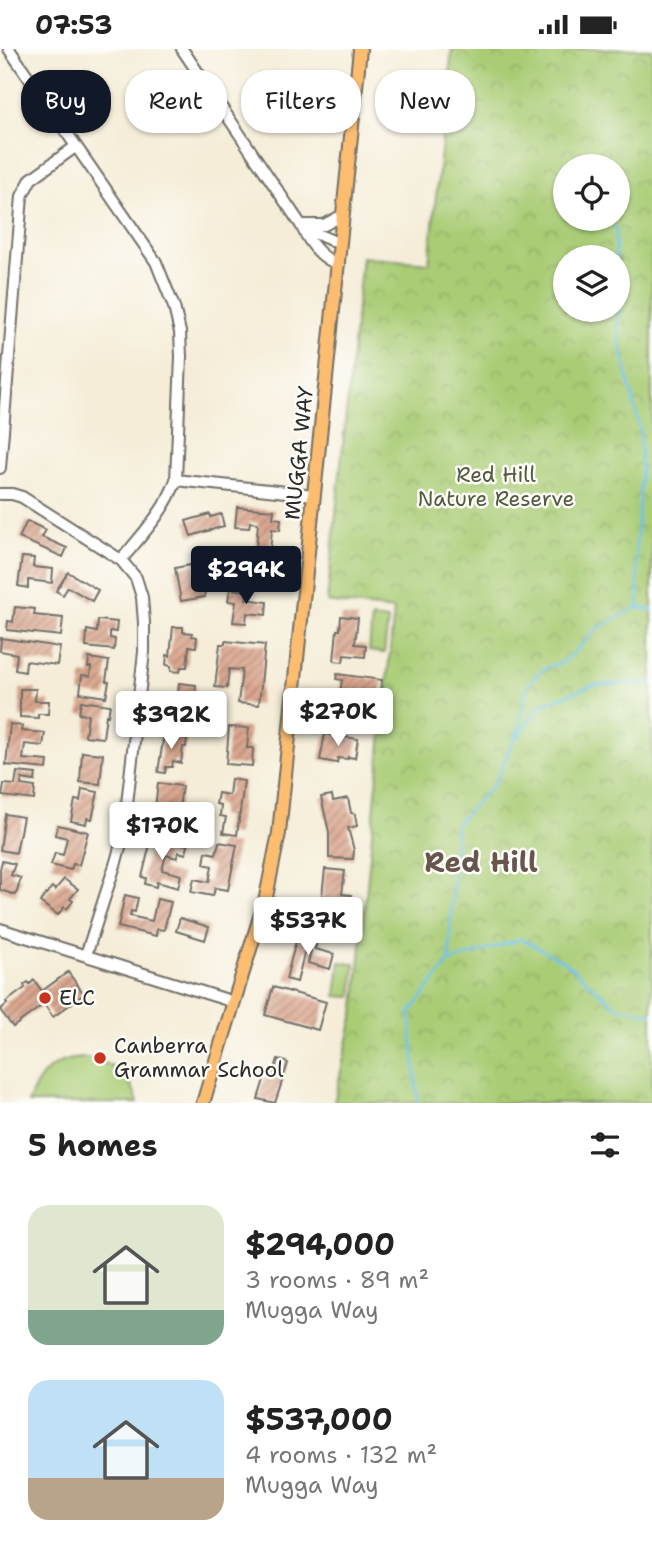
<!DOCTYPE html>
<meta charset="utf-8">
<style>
body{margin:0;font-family:"Shantell Sans",sans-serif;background:#f2f2f2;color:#222;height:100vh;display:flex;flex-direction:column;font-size:26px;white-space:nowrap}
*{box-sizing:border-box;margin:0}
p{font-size:23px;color:#767676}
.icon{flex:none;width:38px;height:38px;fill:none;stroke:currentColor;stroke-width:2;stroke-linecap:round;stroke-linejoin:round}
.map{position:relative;height:1054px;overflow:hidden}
.panel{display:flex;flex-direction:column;background:#fff;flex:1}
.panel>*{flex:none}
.banner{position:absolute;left:21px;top:21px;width:611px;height:63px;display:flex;gap:14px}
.tools{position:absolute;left:553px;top:105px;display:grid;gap:14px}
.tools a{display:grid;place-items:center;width:77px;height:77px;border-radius:50%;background:#fff;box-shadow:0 2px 5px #0004;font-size:35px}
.price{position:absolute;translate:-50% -60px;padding:0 16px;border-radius:7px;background:#fff;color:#222;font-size:23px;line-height:46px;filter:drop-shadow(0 2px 4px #0008)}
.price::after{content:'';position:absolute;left:50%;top:42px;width:21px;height:16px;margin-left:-10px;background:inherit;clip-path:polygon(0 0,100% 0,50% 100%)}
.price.on{background:#111827;color:#fff}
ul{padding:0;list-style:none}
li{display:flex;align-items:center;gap:21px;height:175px;padding:0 28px}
li span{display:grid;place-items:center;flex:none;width:196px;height:140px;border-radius:21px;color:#555}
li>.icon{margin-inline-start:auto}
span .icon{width:84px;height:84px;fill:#fffc;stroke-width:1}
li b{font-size:30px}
h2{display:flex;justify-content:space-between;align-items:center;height:84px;padding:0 28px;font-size:30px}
.tag{padding:0 24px;border-radius:28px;background:#fff;box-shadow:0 2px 5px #0004;font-size:24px;line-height:63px}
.tag.on{background:#111827;color:#fff}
.status{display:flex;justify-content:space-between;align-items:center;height:49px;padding:0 35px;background:#fff;direction:ltr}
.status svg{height:19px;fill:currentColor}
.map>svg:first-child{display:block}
</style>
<div class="status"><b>07:53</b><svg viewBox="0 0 49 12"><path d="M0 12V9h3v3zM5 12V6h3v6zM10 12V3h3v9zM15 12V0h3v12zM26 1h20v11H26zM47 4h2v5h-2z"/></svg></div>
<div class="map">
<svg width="652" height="1054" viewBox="0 0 652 1054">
<defs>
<pattern id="park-crowns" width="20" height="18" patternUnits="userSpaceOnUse" patternTransform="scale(1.75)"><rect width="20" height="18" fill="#a9cc75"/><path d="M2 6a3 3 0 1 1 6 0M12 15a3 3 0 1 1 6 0" fill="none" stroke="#92af65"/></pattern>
<pattern id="building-hatch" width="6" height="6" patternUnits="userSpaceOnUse" patternTransform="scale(1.75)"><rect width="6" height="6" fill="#daa68e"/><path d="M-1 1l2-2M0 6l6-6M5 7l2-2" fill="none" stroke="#b18774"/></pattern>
</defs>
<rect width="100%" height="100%" fill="#fdfcf7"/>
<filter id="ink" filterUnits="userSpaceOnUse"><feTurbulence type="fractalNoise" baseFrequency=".0143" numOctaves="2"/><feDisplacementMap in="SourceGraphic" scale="14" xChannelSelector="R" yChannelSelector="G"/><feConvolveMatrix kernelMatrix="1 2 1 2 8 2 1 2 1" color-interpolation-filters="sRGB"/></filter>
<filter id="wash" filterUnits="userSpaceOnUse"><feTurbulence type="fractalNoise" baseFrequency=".00686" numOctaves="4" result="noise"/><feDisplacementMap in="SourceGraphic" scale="28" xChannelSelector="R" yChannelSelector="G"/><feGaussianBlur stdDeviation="1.57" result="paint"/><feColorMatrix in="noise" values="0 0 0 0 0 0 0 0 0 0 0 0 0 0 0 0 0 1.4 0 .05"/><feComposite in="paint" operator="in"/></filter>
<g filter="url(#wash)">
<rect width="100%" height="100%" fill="#f5edd8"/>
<path fill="url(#park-crowns)" stroke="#6a7c50" stroke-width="2" fill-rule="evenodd" d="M452,0H652V1054H334L355,959L394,561L327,553L362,208L429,214ZM565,117H618V170H565ZM565,208H618V261H565Z"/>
<path fill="#a9cc75" stroke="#6a7c50" stroke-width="2" d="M372,569L388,571L384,604L369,602Z
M340,913L355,915L352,948L336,947Z
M85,1009C111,1012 132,1027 138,1054H28C39,1025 52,1010 85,1009Z"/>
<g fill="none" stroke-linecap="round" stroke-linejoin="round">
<path stroke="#6ac1e7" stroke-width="2.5" d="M615,177L616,208
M618,250L619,290L640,381L641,424L636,499L639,559
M515,689L520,677L526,639L536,626L548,618L564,613L598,579L634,560L639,559L652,561
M449,913L456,775L495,734L512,695L541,656L593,636L652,634
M418,1054L410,964L449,913L521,890L565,913L617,958L652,965"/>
</g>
<g id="blocks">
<path fill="url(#building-hatch)" d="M237,458L274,461L273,469L281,470L280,481L272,480L269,516L243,514L244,500L256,501L258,474L250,473L249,479L235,478Z
M210,465L211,468L221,465L224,477L191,487L186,472Z
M27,472L46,481L42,488L67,499L63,508L19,489Z
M22,508L34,509L33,518L53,520L52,534L28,531V539L18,537Z
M195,515L197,528L202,527L205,548L181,552L175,519Z
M68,523L98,541L92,552L68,538L63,546L56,542Z
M230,540L247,542L246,550L267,553L266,566L247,564L246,574L233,573L236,553L228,552Z
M15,558L35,560L34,566L63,569L61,587L7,581L8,572L13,573Z
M341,567L358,569L355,595L366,596L365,608L344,606L343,613L334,612L337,581H340Z
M98,571L117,573L116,583L110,582V589L115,590L114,601L86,598L87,581L97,583Z
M173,578H183V583L192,584V587L197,588L196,598L189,597L187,618H181L180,623L171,622V617L166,616L167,606L170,607Z
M1,589L60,598L57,616L26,612L25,623L15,621L17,605L0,602Z
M225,592L265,596L259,656L238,654L242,621L229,620L227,639L215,638L220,595H225Z
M89,609L109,612L106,632L109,633L106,648L80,644L82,626L90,627L91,618H88Z
M337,625L382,631L380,646L365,644L363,660H358L356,676L336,673L342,631L336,630Z
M179,634L196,636L195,647L187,646L185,661L192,662L193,652L201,653L199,673L171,671L175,645H178Z
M20,640H36L35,652H49L48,665H38V669L20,668Z
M81,652L110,656L108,667L106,666L103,689L85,687L88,666L79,665Z
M10,675L22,677L21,682L45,684L43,697L25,695L23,710L48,712L47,720L6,716Z
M229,678L249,679L247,699H253L252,717L226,715Z
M164,685L187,689L186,698H183L181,714L173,712L172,718H166L165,724L158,723Z
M325,685L358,690L355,709L348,708V710L338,709L337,714L320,711Z
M82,703L103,705L100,735L80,733Z
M17,723L36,725L35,732L22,730L21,736L35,738L34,751L2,747L4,735L15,736Z
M231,730L244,732L237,786L223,784L226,768L220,767L221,756L216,755L218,744L229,746Z
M158,734L182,737L179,760L194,762L192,774L167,771L168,768L154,767Z
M82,740L98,743L92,770L87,769L86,775L71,772L75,751L80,752Z
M332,746L333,752L348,749L351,764L355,765L357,777L348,779L354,801L353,810L329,809V783L321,748Z
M5,765L23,768L16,804L0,801Z
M58,776L88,783L79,816L73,815L71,821L51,816L55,804L63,806L67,789L55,786Z
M152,787L188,796L186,805L178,803L177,809L166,806L162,821L181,826L178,839L157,833L156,838L145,835L146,829L142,828Z
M219,793L237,796L228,841L215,839L213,847L191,843L194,830L209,833L212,817L204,815L206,803L216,805Z
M2,812L15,815L11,826L21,829L16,846L0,841V820Z
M325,820L345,822L342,845L351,846L349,863L341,862L340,866L320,864Z
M64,830L78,840L70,850L73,852L67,860L64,858L58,866L40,853L52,838L55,841Z
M125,846L138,849L135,863L131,862L130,867L152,872L157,850L171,853L164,881L157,880L156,887L118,878Z
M180,869L209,878L205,891L176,882Z
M313,883L319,885L315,900L334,905L330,920L308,914L311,902L305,901L297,933L286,930L297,888L311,891Z
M68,923L84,945L53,968L44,955L13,978L0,961L7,955L6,953L25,939L24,936L28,933L30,935L34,931L42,942Z
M273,938L326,953L318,981L265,966Z
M278,1010L288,1014L275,1054L258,1050L267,1021L274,1023Z"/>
</g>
</g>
<g filter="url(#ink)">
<use href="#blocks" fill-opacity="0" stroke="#726f68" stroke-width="2"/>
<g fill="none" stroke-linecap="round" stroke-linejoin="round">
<g stroke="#726f68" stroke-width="14">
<path id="minor" d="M9,0L156,213L174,258L180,283L181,308L176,431C166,461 141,487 121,511
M182,0L301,176C309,193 320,210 339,215
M301,176H324L343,166
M303,178L317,185L340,195
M0,419L22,147L31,130L75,98
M176,431L314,446
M0,445H12L22,448L121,511L136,529L142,548L144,574V603L126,764L122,791L116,813L86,906
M0,880L234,953"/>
</g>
<g stroke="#726f68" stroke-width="16">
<path id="major" d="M203,1054L266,848L279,784L360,0"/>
</g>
<use href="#minor" stroke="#fff" stroke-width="10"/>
<use href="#major" stroke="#fcbd6f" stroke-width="12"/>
</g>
</g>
<g fill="#c8321e" stroke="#fdfcf7" stroke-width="2.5">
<circle cx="45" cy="949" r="7"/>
<circle cx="100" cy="1009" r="7"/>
</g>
<g text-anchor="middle" stroke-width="5" stroke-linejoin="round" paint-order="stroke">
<g font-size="21" fill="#2b2b2b" stroke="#fdfcf7">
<text transform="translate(299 404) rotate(-84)" y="7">MUGGA WAY</text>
</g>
<g font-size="21" fill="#515b41" stroke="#fdfcf7">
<text x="496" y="433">Red Hill<tspan x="496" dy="24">Nature Reserve</tspan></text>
</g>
<g font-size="21" fill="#2b2b2b" stroke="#fdfcf7" text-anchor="start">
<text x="59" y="956">ELC</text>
<text x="114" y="1004">Canberra<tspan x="114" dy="24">Grammar School</tspan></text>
</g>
<g font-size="28" font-weight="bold" fill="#68564e" stroke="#fdfcf7">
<text x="481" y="823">Red Hill</text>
</g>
</g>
</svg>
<div class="tools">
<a><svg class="icon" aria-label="locate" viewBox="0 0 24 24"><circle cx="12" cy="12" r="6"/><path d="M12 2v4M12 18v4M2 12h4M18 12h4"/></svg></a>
<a><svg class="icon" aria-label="layers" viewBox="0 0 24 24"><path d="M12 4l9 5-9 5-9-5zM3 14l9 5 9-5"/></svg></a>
</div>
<b class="price on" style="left:246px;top:557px">$294K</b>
<b class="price" style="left:338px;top:699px">$270K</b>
<b class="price" style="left:171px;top:702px">$392K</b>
<b class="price" style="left:162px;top:813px">$170K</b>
<b class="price" style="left:308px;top:908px">$537K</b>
<div class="banner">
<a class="tag on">Buy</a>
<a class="tag">Rent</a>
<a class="tag">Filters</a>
<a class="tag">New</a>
</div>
</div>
<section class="panel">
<h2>5 homes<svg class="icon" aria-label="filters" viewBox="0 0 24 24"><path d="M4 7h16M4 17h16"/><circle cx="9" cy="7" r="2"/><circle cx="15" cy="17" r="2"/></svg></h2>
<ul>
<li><span style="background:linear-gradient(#dfe7d0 75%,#7fa58c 0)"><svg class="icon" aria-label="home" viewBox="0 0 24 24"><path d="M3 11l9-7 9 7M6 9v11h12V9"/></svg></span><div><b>$294,000</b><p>3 rooms · 89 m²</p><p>Mugga Way</p></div></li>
<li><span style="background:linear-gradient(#bfe0f5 70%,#b9a48a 0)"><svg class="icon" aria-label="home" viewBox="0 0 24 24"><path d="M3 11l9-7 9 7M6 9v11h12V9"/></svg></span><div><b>$537,000</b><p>4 rooms · 132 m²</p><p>Mugga Way</p></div></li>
</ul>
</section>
